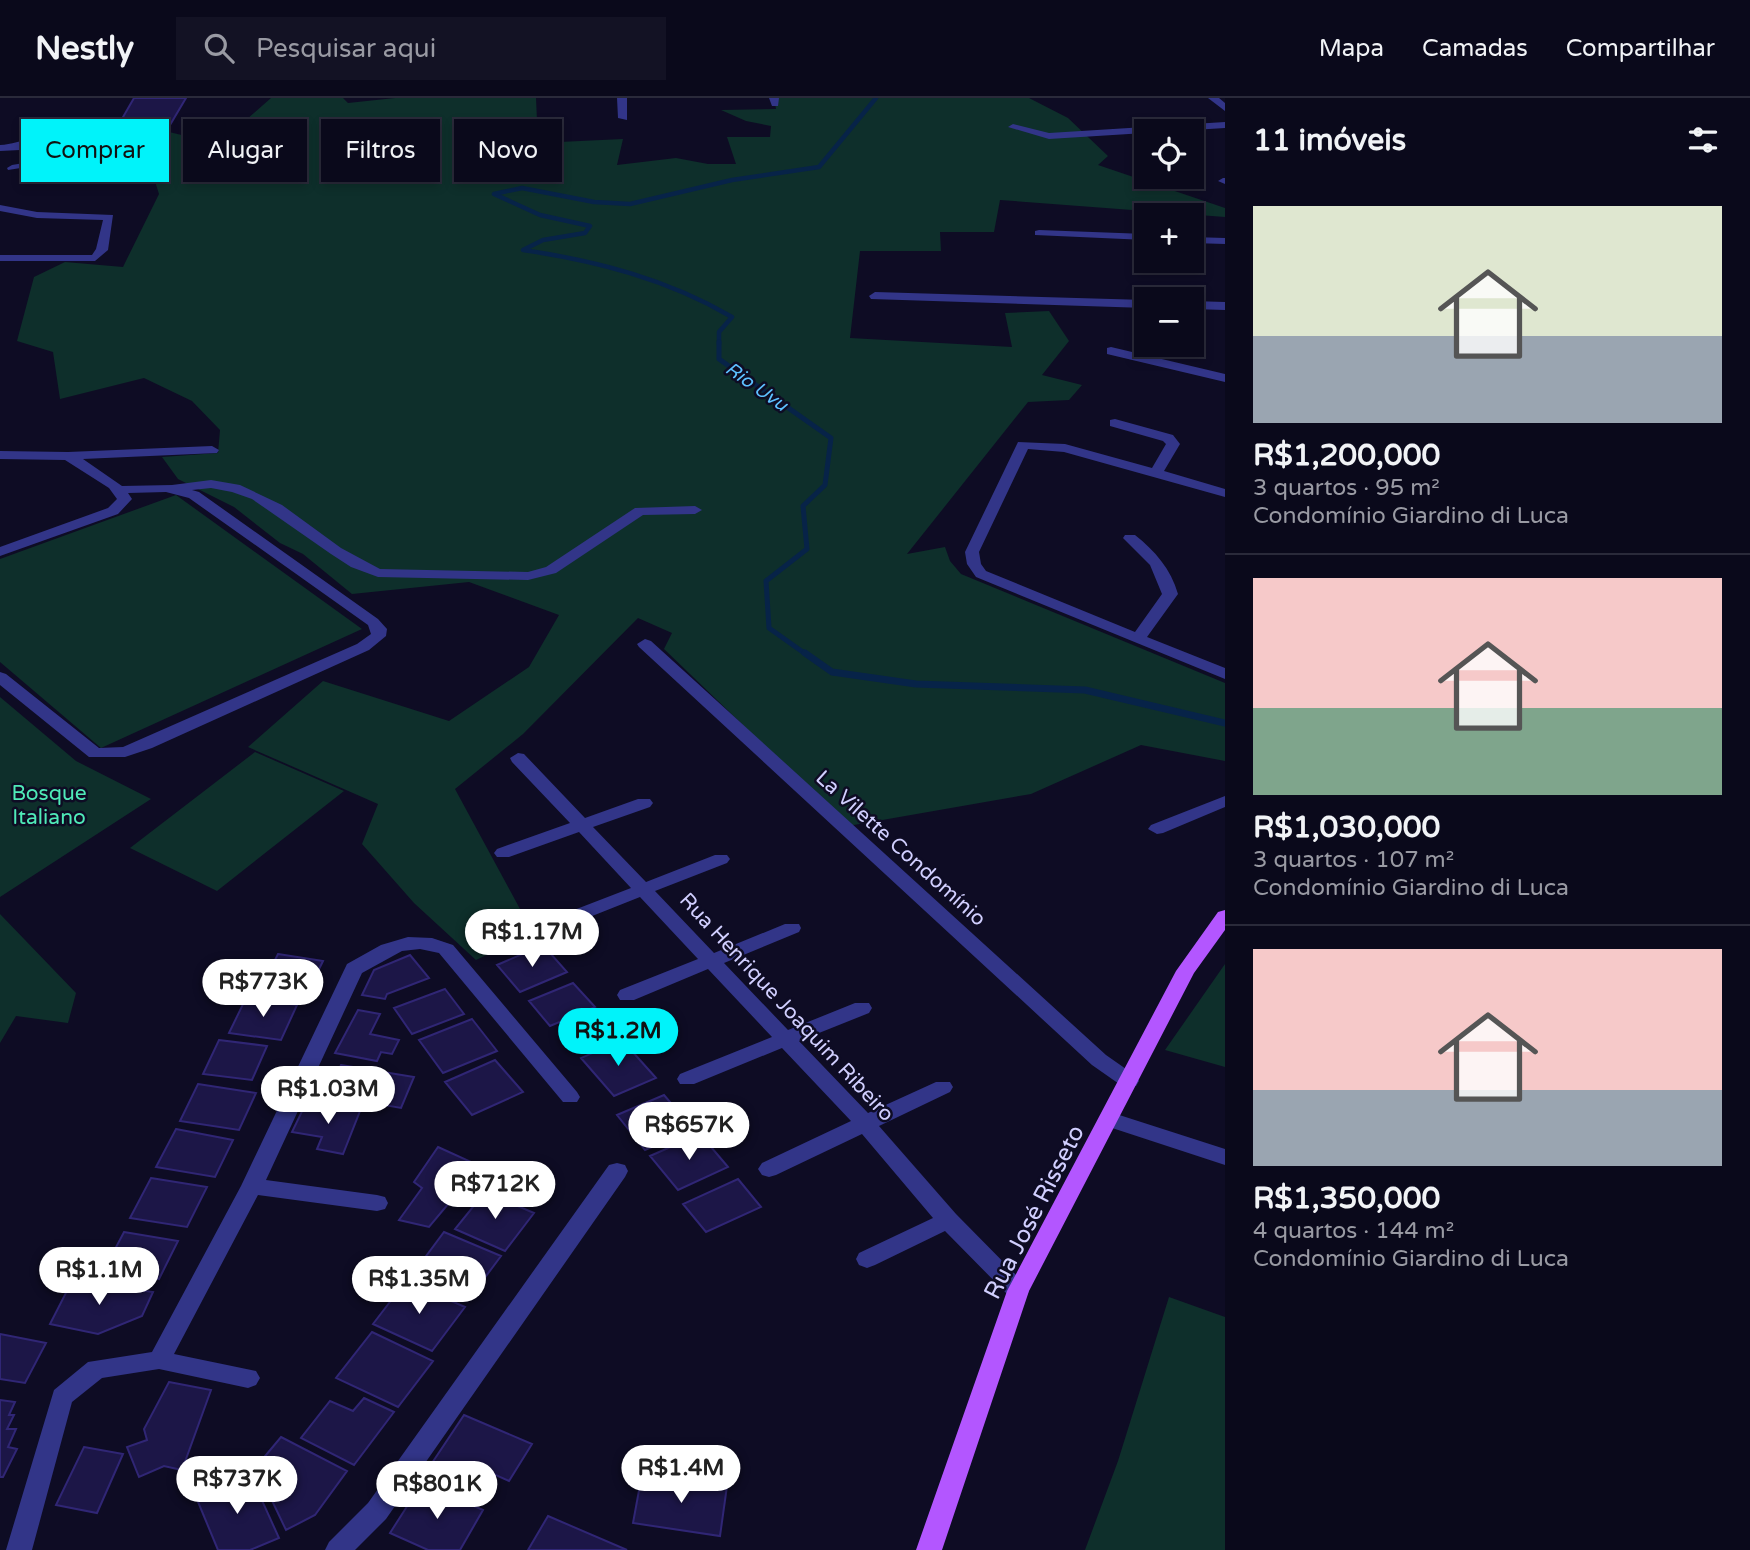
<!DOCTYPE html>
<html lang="pt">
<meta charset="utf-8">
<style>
body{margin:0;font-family:"Varela Round",sans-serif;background:#131224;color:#f1f3f6;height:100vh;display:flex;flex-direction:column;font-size:26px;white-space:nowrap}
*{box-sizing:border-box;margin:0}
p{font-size:23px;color:#999aa3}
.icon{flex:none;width:38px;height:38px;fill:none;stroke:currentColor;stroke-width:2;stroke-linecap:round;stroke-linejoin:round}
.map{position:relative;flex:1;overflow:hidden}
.drawer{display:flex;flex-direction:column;background:#0a091b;width:525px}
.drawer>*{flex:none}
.top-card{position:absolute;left:21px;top:21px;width:665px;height:63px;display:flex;gap:14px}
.controls{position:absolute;left:1134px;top:21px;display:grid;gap:14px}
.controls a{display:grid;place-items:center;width:70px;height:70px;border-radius:0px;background:#0a091b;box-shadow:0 4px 10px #0003,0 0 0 2px #2a2a3a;font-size:35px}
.price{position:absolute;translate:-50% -60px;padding:0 16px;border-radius:24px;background:#fff;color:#222;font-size:23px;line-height:46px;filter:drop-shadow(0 2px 4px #0008)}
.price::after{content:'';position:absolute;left:50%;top:42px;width:21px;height:16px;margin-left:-10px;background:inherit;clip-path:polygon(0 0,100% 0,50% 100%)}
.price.selected{background:#00f3fa;color:#111}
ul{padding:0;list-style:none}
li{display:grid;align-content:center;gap:14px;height:371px;padding:0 28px}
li+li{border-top:2px solid #2a2a3a}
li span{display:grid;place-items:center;height:217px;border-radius:0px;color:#555}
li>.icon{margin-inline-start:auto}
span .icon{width:126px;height:126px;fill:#fffc;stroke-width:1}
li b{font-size:30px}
h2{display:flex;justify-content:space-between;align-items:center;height:84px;padding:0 28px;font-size:30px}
.chip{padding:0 24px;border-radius:0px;background:#0a091b;box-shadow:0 4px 10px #0003,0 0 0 2px #2a2a3a;font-size:24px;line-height:63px}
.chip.selected{background:#00f3fa;color:#111}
header{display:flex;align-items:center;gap:42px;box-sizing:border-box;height:98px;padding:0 35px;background:#0a091b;border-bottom:2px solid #2a2a3a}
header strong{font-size:33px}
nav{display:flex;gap:38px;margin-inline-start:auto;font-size:24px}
.search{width:490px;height:63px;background:#131224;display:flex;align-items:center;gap:18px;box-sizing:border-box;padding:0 24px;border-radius:0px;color:#999aa3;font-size:26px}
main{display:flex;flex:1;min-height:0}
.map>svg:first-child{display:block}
</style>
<header>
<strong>Nestly</strong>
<div class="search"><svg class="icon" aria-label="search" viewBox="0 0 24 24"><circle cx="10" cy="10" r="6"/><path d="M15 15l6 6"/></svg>Pesquisar aqui</div>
<nav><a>Mapa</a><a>Camadas</a><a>Compartilhar</a></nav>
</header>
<main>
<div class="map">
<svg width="1225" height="1452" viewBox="0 0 1225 1452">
<rect width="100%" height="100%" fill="#0e0c24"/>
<path fill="#0e2f2b" d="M271,0H343L348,5L395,0H536L538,45L623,41L617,67L676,60L708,66H736L727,39H770L771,28L746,23L721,12L776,11L774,0H1029L1068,20L1108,58L1098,67L1225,110V119L1000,102L994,134H940L941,153H860L850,240L1012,249L1005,215L1049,213L1069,243L1042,277L1082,287L1069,302L1028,304L907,456L945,449L950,463L961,476L1225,585V663L1141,647L1031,696L848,728L664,551L672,535L638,520L523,636L455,691L533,835L476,862L414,805L362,746L378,706L248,649L323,583L449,623L529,569L559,517L469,484L352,496L303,456L280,445L234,409L178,381L162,359L218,355L220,332L192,303L144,280L60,301L53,254L17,243L34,179L65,164L123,169L159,96L152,74L169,34L211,44L247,21Z
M176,397L362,531L101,650L0,564V461Z
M0,599L76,663L151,701L0,799Z
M255,654L344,693L217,793L130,750Z
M0,816L76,895L68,925L16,918L0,945Z
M1225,866V969L1165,952Z
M1169,1199L1225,1219V1452H1085L1118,1363Z"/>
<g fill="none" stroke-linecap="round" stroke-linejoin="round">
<path stroke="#072348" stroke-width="4.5" d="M719,246V234L732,219C667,181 597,163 523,152L543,142L585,135L590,128L540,117L494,96L522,90L594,104L630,106L732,82L819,69L876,0"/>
<path stroke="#072348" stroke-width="5" d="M719,244V261L831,340L825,387L803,408L807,451L766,483L769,530L807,557"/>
<path stroke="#072348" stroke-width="7" d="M805,555L832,574L916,586L1085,592L1225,625"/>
</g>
<path fill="#1c1647" stroke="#302675" stroke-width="2" d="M134,0H186L170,27L119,26Z
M543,847L567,874L520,894L497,867Z
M278,856L323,863L305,900L259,893Z
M410,857L429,880L387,896L385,901L362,897L374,872Z
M573,885L595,909L550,928L529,903Z
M445,891L464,916L412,936L394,910Z
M246,900L297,907L281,942L229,935Z
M358,912L380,916L370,936L399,942L392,956L381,954L377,963L335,955Z
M472,921L497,953L443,975L419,942Z
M219,942L267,948L252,982L203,976Z
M622,942L656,980L614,998L581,960Z
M495,962L523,994L472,1017L445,984Z
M341,967L414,979L401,1010L327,997Z
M198,986L256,995L239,1032L180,1023Z
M664,997L693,1031L645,1052L617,1017Z
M306,1005L360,1013L343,1056L317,1051L322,1039L292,1034Z
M176,1031L233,1042L215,1079L156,1069Z
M700,1036L728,1069L678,1092L650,1058Z
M438,1049L480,1068L429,1129L399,1122L422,1090L414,1084Z
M151,1080L207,1089L187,1129L130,1120Z
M738,1081L761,1109L706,1134L683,1106Z
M485,1094L534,1115L505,1153L455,1131Z
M124,1134L178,1143L159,1181L105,1170Z
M444,1134L501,1158L469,1201L412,1177Z
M72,1183L153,1194L142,1218L98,1236L50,1226Z
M406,1183L465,1209L432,1253L373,1226Z
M372,1234L433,1263L398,1309L336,1280Z
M0,1236L46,1245L25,1285L0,1281Z
M169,1284L211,1292L182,1372L164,1368L139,1379L127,1349L147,1342L144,1331Z
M364,1300L394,1314L354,1367L301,1340L330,1303L353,1313Z
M0,1302L15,1304L9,1317H14L7,1331H16L8,1349L17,1351L3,1379H0Z
M464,1317L532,1346L509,1383L489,1374L477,1393L428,1371Z
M281,1339L347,1373L315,1417L286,1432L256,1369Z
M84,1349L123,1356L97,1415L56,1407Z
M250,1376L279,1440L250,1452H218L196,1399Z
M642,1376L727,1388L720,1438L633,1425Z
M422,1385L483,1412L460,1452H428L390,1435Z
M548,1418L627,1452H528Z"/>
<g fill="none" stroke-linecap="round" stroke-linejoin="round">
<path fill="#323588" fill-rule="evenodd" d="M617,0H627V22L618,20Z
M769,0H779L778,8H772Z
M1208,0H1219L1225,5V13Z
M1225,24V30L1049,41L1008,29L1013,26L1049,35Z
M65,30L86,32L104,41L91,59L8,72L7,70L12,67L83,55L33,46L20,52L0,53V47C23,46 41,33 65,30ZM65,36L81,37L93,42L87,49L42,42Z
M1223,80H1225V86L1218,83Z
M0,107L37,114L113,117L108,152L95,163H0V157H92L96,151L103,122L37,120L0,113Z
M1039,132L1146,136V142L1035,137V133Z
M1192,139L1225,140V146L1192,145Z
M875,194L1146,202V210L871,201L869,198Z
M1192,203L1225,204V212L1192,211Z
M1111,249L1225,276V284L1107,256V250Z
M1115,321L1173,337L1180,346L1164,373L1225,391V399L1064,354L1028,351L979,454L981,466L986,473L1135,534L1162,496L1150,467L1123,440L1125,437H1135C1155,453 1171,471 1178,496L1147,539L1225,570V581L976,479L967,466L965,454L1018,344L1065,346L1152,370L1166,346L1163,343L1110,328V322Z
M212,348L219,352L217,355L83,361L122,388L172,387L211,382L240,387L282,407L341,450L380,471L528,474L546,469L635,410L695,408L702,412L695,416L643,417L556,475L528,482L378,479L351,469L331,456L252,401L232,394L211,390L192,392L199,394L378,521L387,531L386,538L369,552L152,650L125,659H89L0,587V574L6,576L99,650L123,649L357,546L371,536L368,527L189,400L166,394L128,395L132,401L118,416L0,458V449L108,410L117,401L109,390L65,362L0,361V353L68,354Z
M645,541L651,543L1106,957L1136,978L1139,983L1136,988H1122L1092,967L639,549L637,546Z
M518,655L524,656L585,720L638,701H650L653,705L650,709L593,729L646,784L715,757H727L730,761L727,765L655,793L714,855L785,826H799L801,830L799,834L724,865L788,932L855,905H869L872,910L869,915L799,943L868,1015L936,984H950L953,989L950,994L879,1028L956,1116L1026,1187L1029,1193L1026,1199L1018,1202L1010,1199L945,1133L875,1167L867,1170L859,1167L856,1161L859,1155L933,1120L862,1036L776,1077L769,1079L762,1077L758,1071L762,1065L851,1023L782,950L694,986H680L677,981L680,976L772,939L708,871L634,902H620L617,897L620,892L698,861L640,799L562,830H548L546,826L548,822L631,790L579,734L509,759H497L494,755L497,751L570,725L512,664L510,660Z
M1225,698V709L1163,735L1157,736L1148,731L1151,727Z
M408,839L432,840L453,847L577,994L580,999L577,1004H563L439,855L420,851L402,853L362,875L266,1082L377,1097L385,1099L388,1105L385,1111L377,1113L258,1097L174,1256L256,1273L260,1280L256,1287L248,1290L159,1271L102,1280L72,1304L32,1452H6L54,1292L88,1264L152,1254L241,1088L347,866L381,847Z
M1110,1014L1225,1051V1067L1103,1027L1100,1022L1103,1017Z
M617,1065L625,1067L628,1073L625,1079L386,1421L355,1452H325L329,1444L368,1405L609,1067Z"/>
<path fill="#b356ff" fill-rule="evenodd" d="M1225,812V832L1194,875L1029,1193L942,1452H916L1007,1193L1176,873L1218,814Z"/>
</g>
<g text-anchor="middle" stroke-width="5" stroke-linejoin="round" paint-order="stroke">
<g font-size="19" font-style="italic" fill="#5dc0ff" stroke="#0e0c24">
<text transform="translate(757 288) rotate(35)" y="7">Rio Uvu</text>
</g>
<g font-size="21" fill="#4feab8" stroke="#0e0c24">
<text x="49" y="702">Bosque<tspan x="49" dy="24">Italiano</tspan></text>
</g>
<g font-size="21" fill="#d1cfff" stroke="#0e0c24">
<text transform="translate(901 750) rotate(42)" y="7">La Vilette Condomínio</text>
<text transform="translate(787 909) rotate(47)" y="7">Rua Henrique Joaquim Ribeiro</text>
</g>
<g font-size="24" fill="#d1cfff" stroke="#0e0c24">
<text transform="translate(1034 1114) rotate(-63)" y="8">Rua José Risseto</text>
</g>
</g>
</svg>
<div class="controls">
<a><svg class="icon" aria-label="locate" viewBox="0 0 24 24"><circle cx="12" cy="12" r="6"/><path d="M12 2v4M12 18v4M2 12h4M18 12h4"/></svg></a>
<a>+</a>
<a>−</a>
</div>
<b class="price" style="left:532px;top:871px">R$1.17M</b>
<b class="price" style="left:263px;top:921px">R$773K</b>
<b class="price selected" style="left:618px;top:970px">R$1.2M</b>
<b class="price" style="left:328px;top:1028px">R$1.03M</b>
<b class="price" style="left:689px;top:1064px">R$657K</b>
<b class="price" style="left:495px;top:1123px">R$712K</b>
<b class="price" style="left:99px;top:1209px">R$1.1M</b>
<b class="price" style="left:419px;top:1218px">R$1.35M</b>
<b class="price" style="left:681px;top:1407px">R$1.4M</b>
<b class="price" style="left:237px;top:1418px">R$737K</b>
<b class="price" style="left:437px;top:1423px">R$801K</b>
<div class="top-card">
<a class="chip selected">Comprar</a>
<a class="chip">Alugar</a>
<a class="chip">Filtros</a>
<a class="chip">Novo</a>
</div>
</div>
<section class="drawer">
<h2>11 imóveis<svg class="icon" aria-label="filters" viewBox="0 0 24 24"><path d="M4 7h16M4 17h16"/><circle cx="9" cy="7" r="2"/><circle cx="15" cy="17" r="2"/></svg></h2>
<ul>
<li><span style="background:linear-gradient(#dfe7d0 60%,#9aa5b1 0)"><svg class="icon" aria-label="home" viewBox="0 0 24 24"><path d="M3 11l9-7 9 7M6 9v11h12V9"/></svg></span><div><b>R$1,200,000</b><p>3 quartos · 95 m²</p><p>Condomínio Giardino di Luca</p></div></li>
<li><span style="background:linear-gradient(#f6c9c9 60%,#7fa58c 0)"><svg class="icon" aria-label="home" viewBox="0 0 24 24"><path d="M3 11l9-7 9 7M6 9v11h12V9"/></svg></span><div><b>R$1,030,000</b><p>3 quartos · 107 m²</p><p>Condomínio Giardino di Luca</p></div></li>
<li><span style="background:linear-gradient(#f6c9c9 65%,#9aa5b1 0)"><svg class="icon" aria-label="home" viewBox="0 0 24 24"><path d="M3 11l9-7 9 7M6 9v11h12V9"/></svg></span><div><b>R$1,350,000</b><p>4 quartos · 144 m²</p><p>Condomínio Giardino di Luca</p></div></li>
</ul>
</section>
</main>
